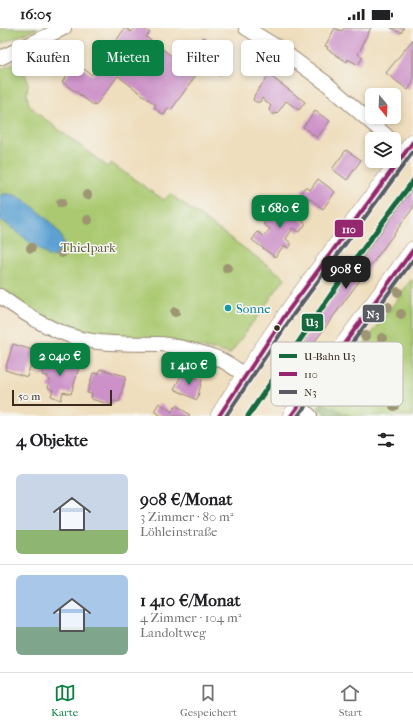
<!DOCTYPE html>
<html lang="de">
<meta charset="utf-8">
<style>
body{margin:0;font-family:"IM FELL French Canon",serif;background:#f6f6f6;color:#202124;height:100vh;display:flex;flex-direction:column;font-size:15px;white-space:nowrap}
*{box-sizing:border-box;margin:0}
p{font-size:13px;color:#757577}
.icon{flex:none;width:22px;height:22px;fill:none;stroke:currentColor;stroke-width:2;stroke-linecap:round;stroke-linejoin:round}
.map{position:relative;height:388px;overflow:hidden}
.panel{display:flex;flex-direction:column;background:#fff;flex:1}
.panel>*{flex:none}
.banner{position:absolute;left:12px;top:12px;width:389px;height:36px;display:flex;gap:8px}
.needle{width:26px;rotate:161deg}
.controls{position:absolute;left:365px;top:60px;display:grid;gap:8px}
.controls a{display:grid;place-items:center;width:36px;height:36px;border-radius:6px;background:#fff;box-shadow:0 2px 6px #0003;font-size:20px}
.scale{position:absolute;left:12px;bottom:10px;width:100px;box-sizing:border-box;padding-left:4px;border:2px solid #3b2a1e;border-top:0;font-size:11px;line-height:14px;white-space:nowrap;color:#3b2a1e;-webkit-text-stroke:3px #f6f6f2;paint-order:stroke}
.price{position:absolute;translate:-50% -34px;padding:0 9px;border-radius:8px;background:#0b8043;color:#fff;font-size:13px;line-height:26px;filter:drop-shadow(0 1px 2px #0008)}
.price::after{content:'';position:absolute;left:50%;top:24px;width:12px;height:9px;margin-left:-6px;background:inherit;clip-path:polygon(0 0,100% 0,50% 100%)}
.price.selected{background:#222;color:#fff}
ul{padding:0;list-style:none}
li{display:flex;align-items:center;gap:12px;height:100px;padding:0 16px}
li+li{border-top:1px solid #e0e0e0}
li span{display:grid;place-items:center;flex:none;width:112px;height:80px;border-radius:6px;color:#555}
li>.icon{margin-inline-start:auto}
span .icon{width:48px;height:48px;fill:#fffc;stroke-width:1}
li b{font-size:17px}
h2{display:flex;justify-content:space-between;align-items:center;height:48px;padding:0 16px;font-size:17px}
.chip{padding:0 14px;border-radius:6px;background:#fff;box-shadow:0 2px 6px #0003;font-size:14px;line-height:36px}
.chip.selected{background:#0b8043;color:#fff}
.status{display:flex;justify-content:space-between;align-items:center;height:28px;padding:0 20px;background:#fff;direction:ltr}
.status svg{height:11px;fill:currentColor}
.menu{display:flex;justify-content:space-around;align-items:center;height:56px;border-top:1px solid #e0e0e0;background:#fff;font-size:11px;color:#757577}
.menu a{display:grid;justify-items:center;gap:2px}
.menu .selected{color:#0b8043}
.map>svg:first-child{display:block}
</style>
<div class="status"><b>16:05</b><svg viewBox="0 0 49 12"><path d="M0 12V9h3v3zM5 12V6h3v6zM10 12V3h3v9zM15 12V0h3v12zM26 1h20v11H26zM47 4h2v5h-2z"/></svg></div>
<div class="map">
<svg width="413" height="388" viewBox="0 0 413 388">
<rect width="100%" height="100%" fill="#f6f6f2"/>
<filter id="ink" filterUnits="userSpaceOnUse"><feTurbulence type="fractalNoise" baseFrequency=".025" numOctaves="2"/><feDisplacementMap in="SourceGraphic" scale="8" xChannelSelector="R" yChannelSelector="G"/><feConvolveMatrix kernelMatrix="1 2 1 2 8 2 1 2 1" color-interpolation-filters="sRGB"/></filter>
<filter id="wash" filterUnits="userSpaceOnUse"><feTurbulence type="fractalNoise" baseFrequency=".012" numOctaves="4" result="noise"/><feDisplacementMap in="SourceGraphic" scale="16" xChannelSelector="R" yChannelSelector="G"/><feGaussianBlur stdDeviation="0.9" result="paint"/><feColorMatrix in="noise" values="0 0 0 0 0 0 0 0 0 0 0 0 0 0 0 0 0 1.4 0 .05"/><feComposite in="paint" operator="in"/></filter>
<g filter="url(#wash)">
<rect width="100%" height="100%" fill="#efdebd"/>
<path fill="#aac970" stroke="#727a47" d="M0,0H38L0,16Z
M21,32L28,55L27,68L29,76L37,85L108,139L111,135L164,172L170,166L285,250L230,326C196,316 160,314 125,311C107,309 88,307 71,301C45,292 22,276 0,260V42Z
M411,252L413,253V388H328L318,380Z"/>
<path fill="#87ad62" stroke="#616c40" d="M322,375L350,388H328L318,380Z"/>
<path fill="#5ba1d1" stroke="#4b6678" d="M3,166C7,166 11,166 15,167C28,172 68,205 63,220C62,223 58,226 57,228L49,229L0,191V168Z"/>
<g id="blocks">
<path fill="#cc91c8" d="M125,0L132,4L135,0H143L150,5L146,9L184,37L204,9L233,31L220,48L204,36L171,82L168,80L164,87L154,80L156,77L118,48L95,78L62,54L76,35L92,47Z
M335,0L342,3L344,0H371L362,16L363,17L358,26L363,29L358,37L348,31L347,34L327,21L328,19L325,18Z
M391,0H404L401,5Z
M413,11V55L408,62L386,45Z
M269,47L305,74L299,82L286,73L279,83L276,86H272L270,84L269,81L271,78L262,70L260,74H256L253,72L255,66Z
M315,83L330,93L317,110L303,99Z
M346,122L361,132L347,152L332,141Z
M318,151L335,164L323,181L301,164L305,159L310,162Z
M413,160V180L299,335L303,338L305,352L294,354L293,344L288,340L286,339L275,340L274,329L287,327L292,330L313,302L311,300Z
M282,171L303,186L299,191L305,195V197L300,203L298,204L293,200L286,211L291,215V217L289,220L284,218L275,229L252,212L258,204L264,208L270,201L263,196L270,188L276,193L283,184L276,179Z
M13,316L35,323L27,349L5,342Z
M48,328L55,330V332L65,335L67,334L72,335L74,338L79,340L71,366L63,364L61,372L51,368L53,362L48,360L50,352L47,351L48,348L42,347Z
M100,341L126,348L119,374L114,373L112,377L91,371L92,366L87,365L93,345L99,346Z
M182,346L202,352L197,372L174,361Z
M159,375L172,384L176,377L190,387L189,388H162L154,383Z"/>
</g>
</g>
<g filter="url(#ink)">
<use href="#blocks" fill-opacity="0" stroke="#95846e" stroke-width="1"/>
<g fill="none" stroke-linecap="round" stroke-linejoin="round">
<g stroke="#95846e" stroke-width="16">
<path id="minor" d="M246,0L277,19L326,55L390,111
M0,30L64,0
M0,268C27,288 58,308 92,313C116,317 139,315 162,316C169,317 177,319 183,320C211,327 221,329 244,347
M299,378L310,388"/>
</g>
<g stroke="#95846e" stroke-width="18">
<path id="major" d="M219,388C277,293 347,204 413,114
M291,388L413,222"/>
</g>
<use href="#minor" stroke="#fff" stroke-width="14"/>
<use href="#major" stroke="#fff" stroke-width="17"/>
<g stroke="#f6f6f2" stroke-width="7">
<path id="bus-1" d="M219,388L288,283L413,114
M291,388L413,222"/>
</g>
<g stroke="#f6f6f2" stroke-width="7">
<path id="bus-2" d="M226,388L293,287L413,124
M298,388L413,232"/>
</g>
<use href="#bus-1" stroke="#95276e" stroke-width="4"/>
<use href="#bus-2" stroke="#595b62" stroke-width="4"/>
<g stroke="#f6f6f2" stroke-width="8">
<path id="metro-1" d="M248,388L352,236L413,153"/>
</g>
<use href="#metro-1" stroke="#16683d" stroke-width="5"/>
</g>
<g fill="#9e9573">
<circle cx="87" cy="167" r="5"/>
<circle cx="61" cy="175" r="5"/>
<circle cx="88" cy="192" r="5"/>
<circle cx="31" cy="220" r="5"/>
<circle cx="62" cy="225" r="5"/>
<circle cx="227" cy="240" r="5"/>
<circle cx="398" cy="264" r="5"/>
<circle cx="388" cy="279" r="5"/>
<circle cx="175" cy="284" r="5"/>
<circle cx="401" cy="286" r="5"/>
<circle cx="365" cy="308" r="5"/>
<circle cx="382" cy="310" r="5"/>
<circle cx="394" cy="378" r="5"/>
</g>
</g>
<circle fill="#0f9aa8" stroke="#f6f6f2" stroke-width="1.5" cx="228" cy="280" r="4"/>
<circle fill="#3b2a1e" stroke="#f6f6f2" stroke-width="1.5" cx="277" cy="300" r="3.5"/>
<g text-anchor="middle" stroke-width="3" stroke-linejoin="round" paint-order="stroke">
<g font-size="13" fill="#5c5a37" stroke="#f6f6f2">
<text x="88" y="224">Thielpark</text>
</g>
<g font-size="13" fill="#0d838f" stroke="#f6f6f2" text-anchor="start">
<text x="236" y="285">Sonne</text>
</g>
</g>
<rect x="271" y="314" width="132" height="64" rx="6" fill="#f6f6f2" stroke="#beb9b2" stroke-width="1"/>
<rect x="279" y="326" width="18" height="4" fill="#16683d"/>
<rect x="279" y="344" width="18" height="4" fill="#95276e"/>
<rect x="279" y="362" width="18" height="4" fill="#595b62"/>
<g font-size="11" fill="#3b2a1e">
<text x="304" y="332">U-Bahn U3</text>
<text x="304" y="350">110</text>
<text x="304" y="368">N3</text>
</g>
<g stroke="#f6f6f2" stroke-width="1.5">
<rect x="334" y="191" width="30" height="19" rx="4" fill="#95276e"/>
<rect x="362" y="276" width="23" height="19" rx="4" fill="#595b62"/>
<rect x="301" y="285" width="23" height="19" rx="4" fill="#16683d"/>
</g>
<g font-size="11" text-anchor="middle" font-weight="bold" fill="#fff">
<text x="349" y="205">110</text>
<text x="373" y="290">N3</text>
<text x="312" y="298">U3</text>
</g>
</svg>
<div class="controls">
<a><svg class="needle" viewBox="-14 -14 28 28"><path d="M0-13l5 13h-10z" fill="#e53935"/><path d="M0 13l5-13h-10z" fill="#757577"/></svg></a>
<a><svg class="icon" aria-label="layers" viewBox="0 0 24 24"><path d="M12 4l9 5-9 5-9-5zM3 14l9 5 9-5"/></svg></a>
</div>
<div class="scale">50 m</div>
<b class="price" style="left:280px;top:201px">1 680 €</b>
<b class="price selected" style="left:346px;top:262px">908 €</b>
<b class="price" style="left:60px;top:349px">2 040 €</b>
<b class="price" style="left:189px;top:358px">1 410 €</b>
<div class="banner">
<a class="chip">Kaufen</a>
<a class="chip selected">Mieten</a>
<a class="chip">Filter</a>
<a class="chip">Neu</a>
</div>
</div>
<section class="panel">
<h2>4 Objekte<svg class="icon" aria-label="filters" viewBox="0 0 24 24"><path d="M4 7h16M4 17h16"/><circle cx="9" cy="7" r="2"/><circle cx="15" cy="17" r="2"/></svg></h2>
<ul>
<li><span style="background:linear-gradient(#c9d6e8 70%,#8fb573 0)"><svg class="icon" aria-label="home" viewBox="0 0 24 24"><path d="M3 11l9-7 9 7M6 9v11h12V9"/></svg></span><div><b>908 €/Monat</b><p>3 Zimmer · 80 m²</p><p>Löhleinstraße</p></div></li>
<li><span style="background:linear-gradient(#a9c7e8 65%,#7fa58c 0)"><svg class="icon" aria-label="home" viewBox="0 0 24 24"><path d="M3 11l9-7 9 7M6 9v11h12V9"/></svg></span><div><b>1 410 €/Monat</b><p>4 Zimmer · 104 m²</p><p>Landoltweg</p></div></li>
</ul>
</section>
<nav class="menu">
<a class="selected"><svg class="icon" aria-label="map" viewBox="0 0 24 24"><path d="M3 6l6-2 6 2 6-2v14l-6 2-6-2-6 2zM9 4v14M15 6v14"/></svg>Karte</a>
<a><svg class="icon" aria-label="saved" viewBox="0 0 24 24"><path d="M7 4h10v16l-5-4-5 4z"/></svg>Gespeichert</a>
<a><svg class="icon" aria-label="home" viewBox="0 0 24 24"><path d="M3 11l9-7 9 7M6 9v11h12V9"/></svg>Start</a>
</nav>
